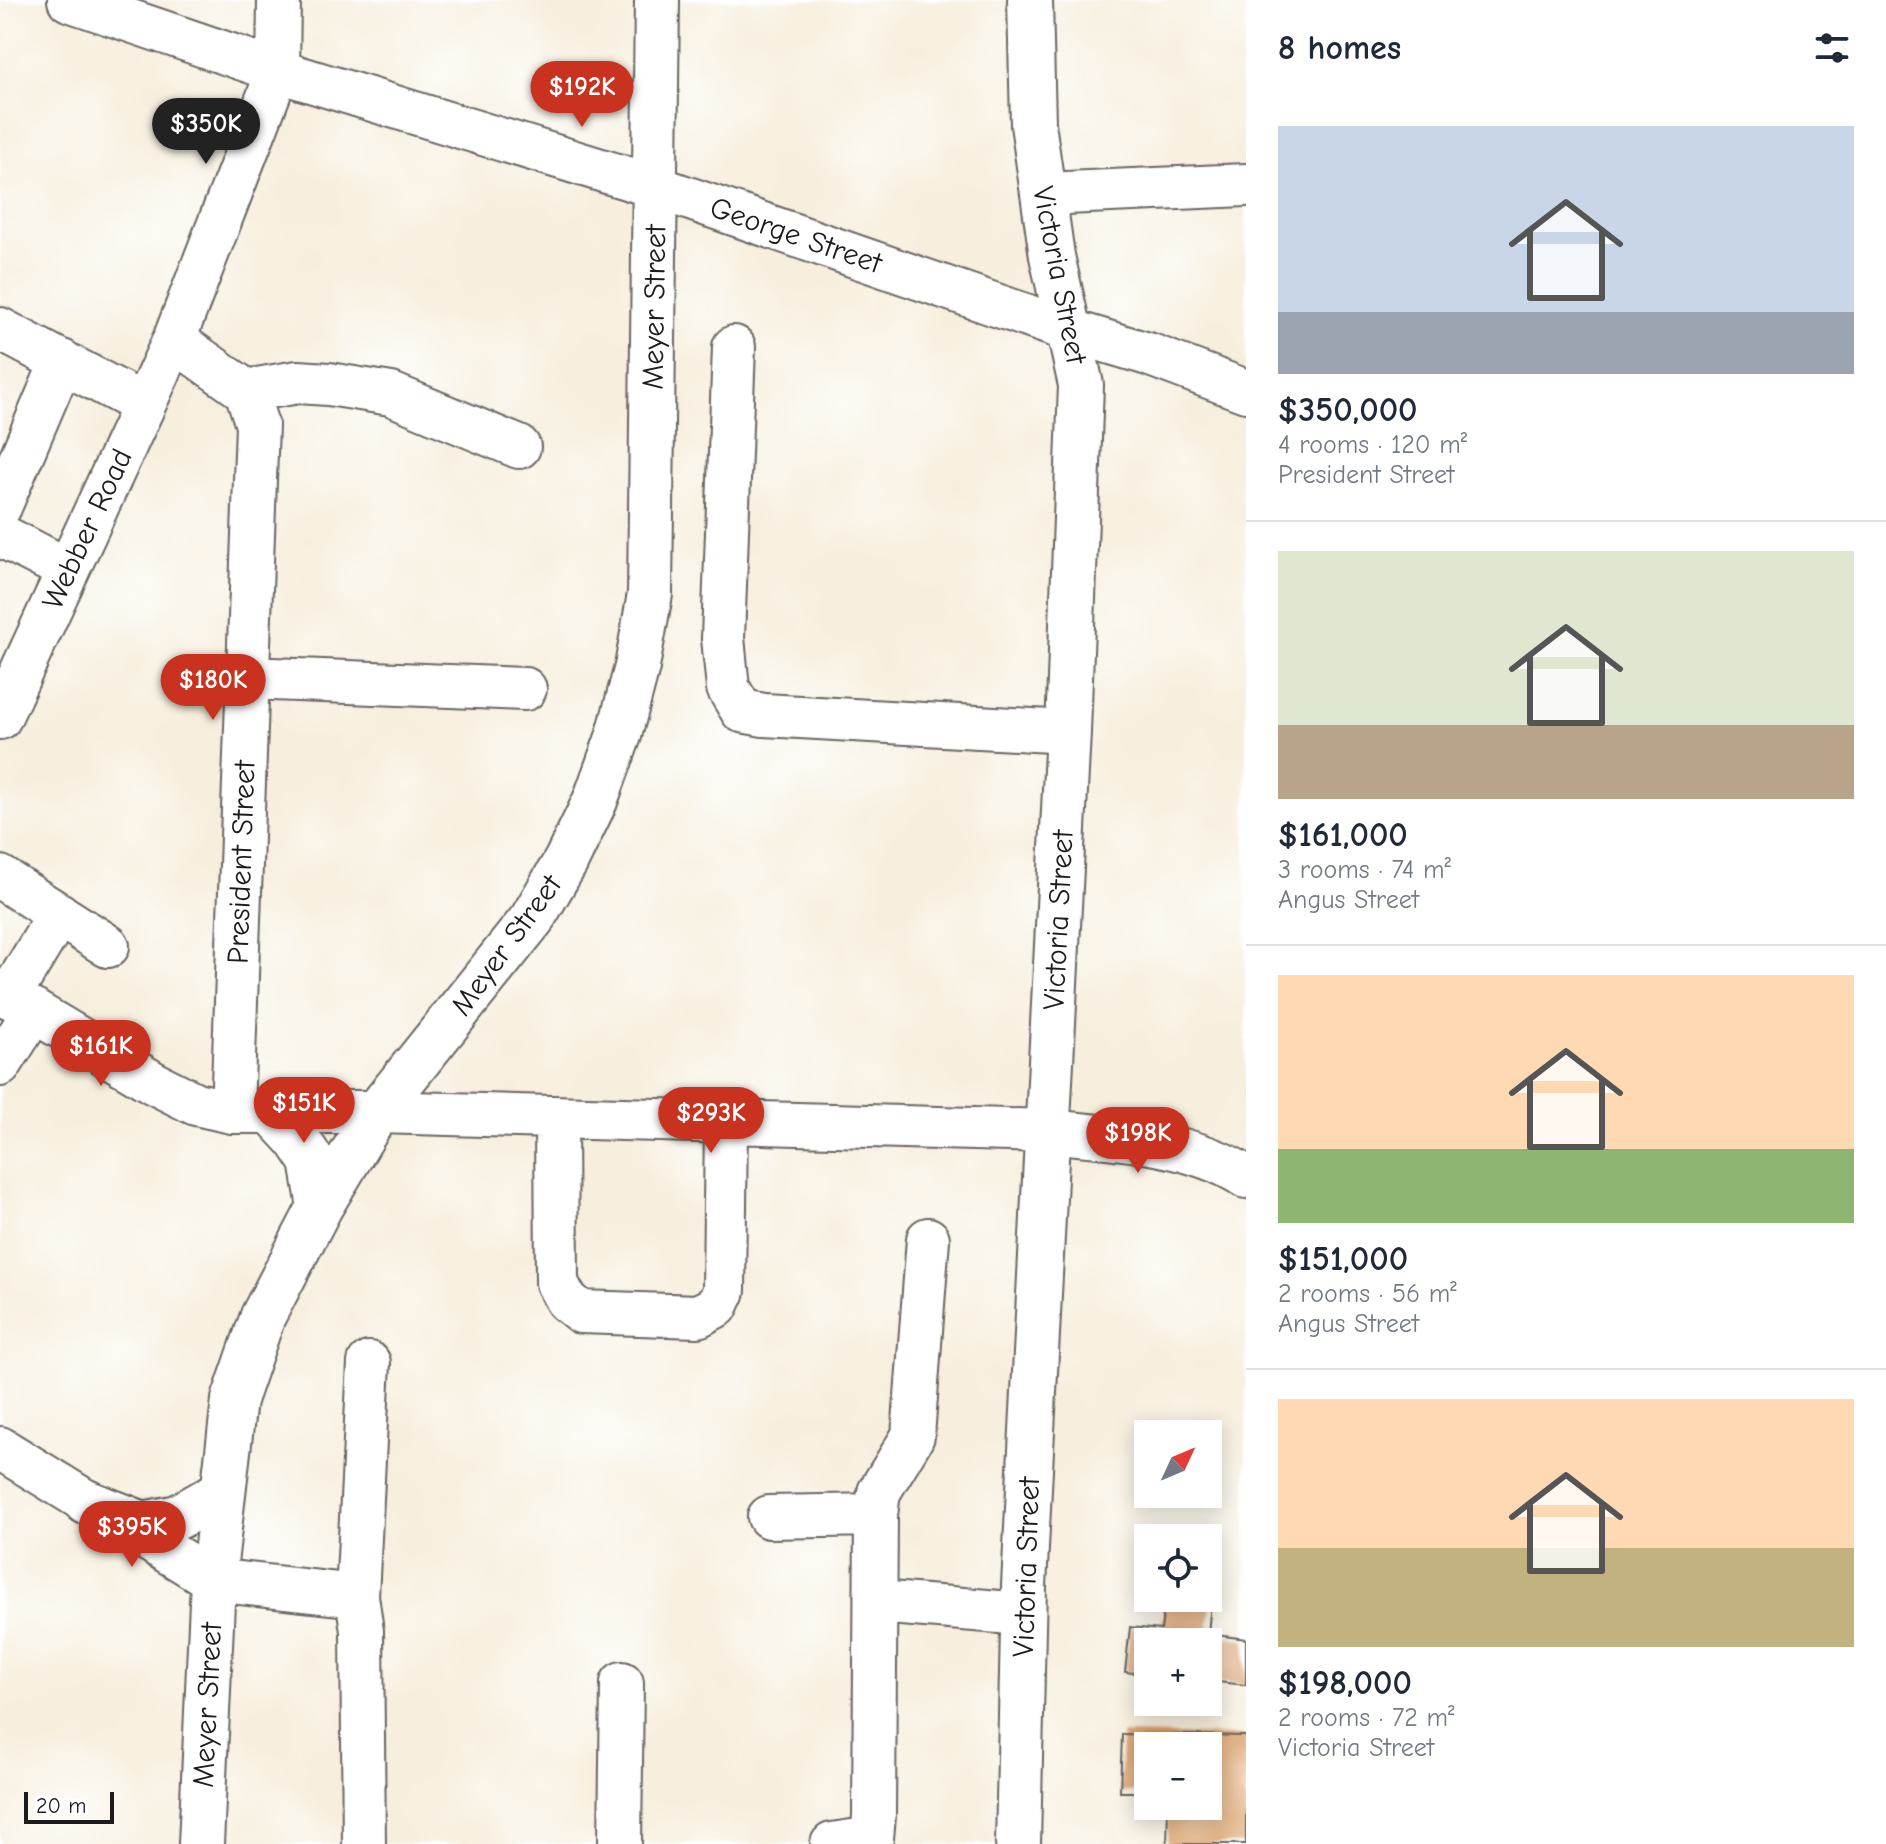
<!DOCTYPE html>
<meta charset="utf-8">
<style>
body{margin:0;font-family:"Comic Neue",sans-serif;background:#f6f6f7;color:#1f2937;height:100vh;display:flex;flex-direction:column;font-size:30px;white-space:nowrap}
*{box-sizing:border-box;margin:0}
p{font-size:26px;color:#747a83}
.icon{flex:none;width:44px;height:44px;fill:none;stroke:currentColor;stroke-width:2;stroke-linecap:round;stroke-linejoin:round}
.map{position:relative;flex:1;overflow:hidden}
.side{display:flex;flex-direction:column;background:#fff;width:640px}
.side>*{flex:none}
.needle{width:52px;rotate:46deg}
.tools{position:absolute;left:1134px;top:1420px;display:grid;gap:16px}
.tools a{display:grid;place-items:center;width:88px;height:88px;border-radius:0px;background:#fff;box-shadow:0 4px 20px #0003;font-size:40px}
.scale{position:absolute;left:24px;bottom:20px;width:90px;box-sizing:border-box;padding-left:8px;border:4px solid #1c1c1c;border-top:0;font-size:22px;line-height:28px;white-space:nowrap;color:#1c1c1c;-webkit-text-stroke:6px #fff;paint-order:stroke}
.price{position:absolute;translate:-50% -68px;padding:0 18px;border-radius:28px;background:#c8321e;color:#fff;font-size:26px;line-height:52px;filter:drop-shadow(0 2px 4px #0008)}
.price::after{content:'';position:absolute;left:50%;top:48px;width:24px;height:18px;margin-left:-12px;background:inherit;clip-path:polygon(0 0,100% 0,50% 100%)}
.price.current{background:#222;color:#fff}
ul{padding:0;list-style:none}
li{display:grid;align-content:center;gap:16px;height:424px;padding:0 32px}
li+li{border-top:2px solid #e0e1e3}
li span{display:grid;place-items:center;height:248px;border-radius:0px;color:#555}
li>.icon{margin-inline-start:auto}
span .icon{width:144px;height:144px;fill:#fffc;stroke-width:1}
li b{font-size:34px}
h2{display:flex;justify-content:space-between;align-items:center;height:96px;padding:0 32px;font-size:34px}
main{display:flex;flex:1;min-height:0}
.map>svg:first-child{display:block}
</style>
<main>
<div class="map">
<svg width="1246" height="1844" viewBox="0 0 1246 1844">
<rect width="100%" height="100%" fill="#fff"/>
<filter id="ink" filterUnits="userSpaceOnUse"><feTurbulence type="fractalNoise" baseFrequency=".0125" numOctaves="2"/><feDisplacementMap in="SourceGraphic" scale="16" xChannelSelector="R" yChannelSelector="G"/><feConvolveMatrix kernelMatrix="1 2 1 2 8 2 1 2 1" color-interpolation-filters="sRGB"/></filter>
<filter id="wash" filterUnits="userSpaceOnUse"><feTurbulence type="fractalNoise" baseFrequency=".006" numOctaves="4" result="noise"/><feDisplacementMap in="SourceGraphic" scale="32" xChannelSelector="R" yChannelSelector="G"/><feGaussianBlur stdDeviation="1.8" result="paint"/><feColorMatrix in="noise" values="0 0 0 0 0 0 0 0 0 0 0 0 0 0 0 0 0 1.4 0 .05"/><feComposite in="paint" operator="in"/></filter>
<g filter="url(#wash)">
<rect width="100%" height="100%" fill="#f7efde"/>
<g id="blocks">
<path fill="#db9b61" d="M1165,1598L1211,1603L1208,1634L1246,1639V1685L1208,1681V1642H1148V1675L1125,1672L1130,1627L1161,1630Z
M1122,1734L1246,1736V1844H1167L1168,1806H1208V1746H1148V1792H1120Z"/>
</g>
</g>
<g filter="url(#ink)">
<use href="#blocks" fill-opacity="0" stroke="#696660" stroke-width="2"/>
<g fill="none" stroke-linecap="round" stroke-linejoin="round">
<g stroke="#696660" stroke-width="46">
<path id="minor" d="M69,0L278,71L656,187L1071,331L1148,354L1246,391
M1043,194L1246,185
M0,329L144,405
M174,340L246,391L257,425L232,1112
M734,347L723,638L728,688L742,711L764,715L1068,732
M246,391L298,382L329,384L391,394L519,447
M0,507L62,361
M0,535L68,570
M247,678L525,689
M0,718L174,340L278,71L279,0
M0,877L108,946
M0,991L154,1083L196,1104L232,1112H377L1047,1131C1110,1137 1192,1141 1246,1177
M9,997L59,914
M0,1065L34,1011
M556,1117L557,1283L566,1300L581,1312L698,1316L717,1306L724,1291L726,1122
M0,1448L213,1580L357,1596L362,1631L364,1844
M769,1517L876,1515
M357,1596L369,1363
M877,1602L1024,1614
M620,1844L622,1683
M832,1844L872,1838L874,1816L876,1515L879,1492L913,1436L928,1239"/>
</g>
<g stroke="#696660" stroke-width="48">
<path id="major" d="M272,1112L298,1140L312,1161L320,1207
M86,1502L143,1524L178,1517L223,1491
M201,1844L213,1580L234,1400L263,1316L320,1207L377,1112L532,919L566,861L595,801L619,735L637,667L650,594L657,0
M1018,1844L1024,1586L1068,732L1081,385L1052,256L1033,124L1030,0"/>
</g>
<use href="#minor" stroke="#fff" stroke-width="42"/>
<use href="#major" stroke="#fff" stroke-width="44"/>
</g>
</g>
<g text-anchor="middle" stroke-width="6" stroke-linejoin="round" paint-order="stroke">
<g font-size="30" fill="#1c1c1c" stroke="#fff">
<text transform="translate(796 235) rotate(19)" y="10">George Street</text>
<text transform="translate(1060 275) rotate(79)" y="10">Victoria Street</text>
<text transform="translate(654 307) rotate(-89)" y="10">Meyer Street</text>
<text transform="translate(87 529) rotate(-65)" y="10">Webber Road</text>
<text transform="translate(241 862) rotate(-88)" y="10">President Street</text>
<text transform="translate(1058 920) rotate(-87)" y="10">Victoria Street</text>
<text transform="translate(506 945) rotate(-54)" y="10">Meyer Street</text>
<text transform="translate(1026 1567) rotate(-88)" y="10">Victoria Street</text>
<text transform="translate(207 1705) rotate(-87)" y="10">Meyer Street</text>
</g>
</g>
</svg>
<div class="tools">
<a><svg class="needle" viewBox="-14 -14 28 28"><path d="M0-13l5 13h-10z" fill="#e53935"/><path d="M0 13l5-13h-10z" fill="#747a83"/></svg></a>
<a><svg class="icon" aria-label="locate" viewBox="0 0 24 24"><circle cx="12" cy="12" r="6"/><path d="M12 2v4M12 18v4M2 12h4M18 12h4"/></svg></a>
<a>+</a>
<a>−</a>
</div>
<div class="scale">20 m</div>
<b class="price" style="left:582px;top:129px">$192K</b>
<b class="price current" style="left:206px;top:166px">$350K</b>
<b class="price" style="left:213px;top:722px">$180K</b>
<b class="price" style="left:101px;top:1088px">$161K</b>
<b class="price" style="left:304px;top:1145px">$151K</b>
<b class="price" style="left:711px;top:1155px">$293K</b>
<b class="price" style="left:1138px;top:1175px">$198K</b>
<b class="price" style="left:132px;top:1569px">$395K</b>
</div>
<section class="side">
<h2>8 homes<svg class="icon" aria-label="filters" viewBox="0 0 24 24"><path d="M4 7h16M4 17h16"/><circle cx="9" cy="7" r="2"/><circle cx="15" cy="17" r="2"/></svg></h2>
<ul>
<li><span style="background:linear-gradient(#c9d6e8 75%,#9aa5b1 0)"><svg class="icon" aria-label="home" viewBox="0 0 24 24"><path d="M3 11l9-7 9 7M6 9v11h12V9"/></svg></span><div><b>$350,000</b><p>4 rooms · 120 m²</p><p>President Street</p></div></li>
<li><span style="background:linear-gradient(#dfe7d0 70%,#b9a48a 0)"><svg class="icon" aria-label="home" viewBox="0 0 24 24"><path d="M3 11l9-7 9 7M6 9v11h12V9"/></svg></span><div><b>$161,000</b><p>3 rooms · 74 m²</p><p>Angus Street</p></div></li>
<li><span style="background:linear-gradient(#ffd9b3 70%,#8fb573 0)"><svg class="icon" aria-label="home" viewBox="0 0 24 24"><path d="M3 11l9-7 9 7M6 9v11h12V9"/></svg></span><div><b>$151,000</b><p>2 rooms · 56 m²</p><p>Angus Street</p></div></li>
<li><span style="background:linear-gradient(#ffd9b3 60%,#c2b280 0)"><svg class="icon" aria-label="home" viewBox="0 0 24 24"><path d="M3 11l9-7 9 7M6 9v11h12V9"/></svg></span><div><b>$198,000</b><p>2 rooms · 72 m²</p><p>Victoria Street</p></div></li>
</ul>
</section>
</main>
